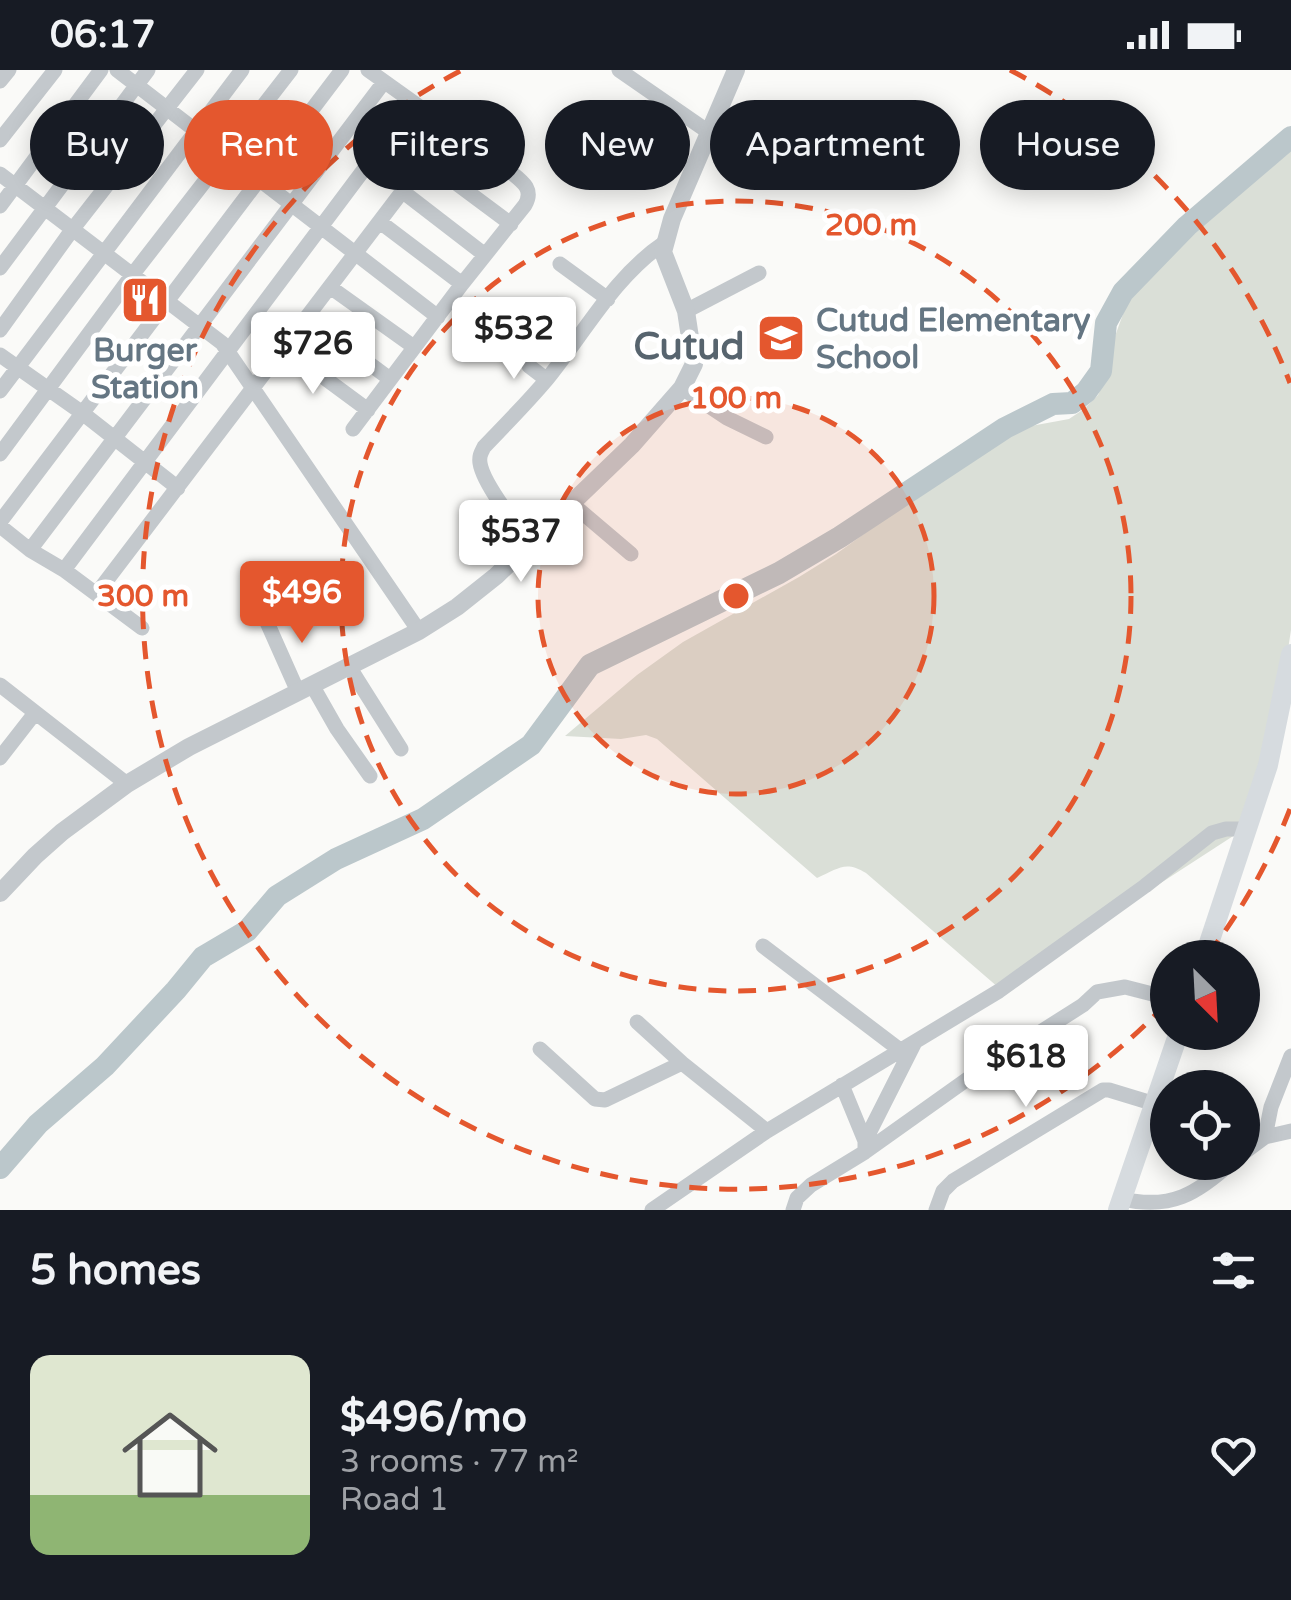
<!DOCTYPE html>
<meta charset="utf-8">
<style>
body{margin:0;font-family:"Varela Round",sans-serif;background:#242831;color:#f1f3f6;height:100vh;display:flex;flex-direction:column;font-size:38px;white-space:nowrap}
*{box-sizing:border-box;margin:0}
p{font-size:32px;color:#9ea1a6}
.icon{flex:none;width:55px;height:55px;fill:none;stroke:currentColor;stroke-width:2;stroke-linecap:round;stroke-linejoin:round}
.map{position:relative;height:1140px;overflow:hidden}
.side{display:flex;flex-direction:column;background:#171b24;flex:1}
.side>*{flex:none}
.top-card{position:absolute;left:30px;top:30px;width:1232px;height:90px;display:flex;gap:20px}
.needle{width:65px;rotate:156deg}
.buttons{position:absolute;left:1150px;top:870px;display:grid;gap:20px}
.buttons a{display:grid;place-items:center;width:110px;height:110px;border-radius:50%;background:#171b24;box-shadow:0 5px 25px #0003;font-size:50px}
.price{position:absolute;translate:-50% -85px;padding:0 22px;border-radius:10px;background:#fff;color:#222;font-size:32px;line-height:65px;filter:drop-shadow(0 2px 5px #0008)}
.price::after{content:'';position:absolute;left:50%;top:60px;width:30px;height:22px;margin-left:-15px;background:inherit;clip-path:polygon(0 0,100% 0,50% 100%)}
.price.active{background:#e4572e;color:#fff}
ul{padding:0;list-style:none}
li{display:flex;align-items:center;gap:30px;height:250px;padding:0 30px}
li span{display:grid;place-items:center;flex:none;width:280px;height:200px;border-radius:20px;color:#555}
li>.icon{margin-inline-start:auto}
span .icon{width:120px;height:120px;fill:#fffc;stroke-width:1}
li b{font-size:42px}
h2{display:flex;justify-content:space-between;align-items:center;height:120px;padding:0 30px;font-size:42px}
.tag{padding:0 35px;border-radius:45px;background:#171b24;box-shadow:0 5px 25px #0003;font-size:35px;line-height:90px}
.tag.active{background:#e4572e;color:#fff}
.status{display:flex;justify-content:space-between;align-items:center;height:70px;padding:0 50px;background:#171b24;direction:ltr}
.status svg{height:28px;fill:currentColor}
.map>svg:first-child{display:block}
</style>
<div class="status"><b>06:17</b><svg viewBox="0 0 49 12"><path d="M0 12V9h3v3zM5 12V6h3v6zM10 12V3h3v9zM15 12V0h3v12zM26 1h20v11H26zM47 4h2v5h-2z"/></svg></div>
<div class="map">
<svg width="1291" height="1140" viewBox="0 0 1291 1140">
<rect width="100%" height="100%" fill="#fafaf8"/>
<path fill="#dadfd7" d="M1291,80V560L1287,586L1244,759L999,918L866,803C845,790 838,799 817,808L657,669L646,665L621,669L565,666L637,605L683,572L799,507L836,484L997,369L1020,358L1069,349L1084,339L1098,325L1109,300L1114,269L1127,233L1143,209L1175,177Z"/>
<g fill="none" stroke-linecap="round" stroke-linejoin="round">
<path stroke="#bbc7cb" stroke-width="22" d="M0,1098L38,1054L105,996L176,920L203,887L247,861L277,826L336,789L423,749L531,675L590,595L779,503L840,467L1005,358L1053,334L1072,333L1086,322L1101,301L1106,253L1123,222L1187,156L1291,67"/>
<path stroke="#c3c8cc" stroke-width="15" d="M117,0L438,247
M619,0L710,63
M0,11L9,0
M0,70L55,0
M425,90L511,154
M0,104L222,273L419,561
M402,121L485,185
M0,136L101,0
M380,152L462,214
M560,194L608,229
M0,198L148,0
M330,217L414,277
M686,241L759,203
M308,248L390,309
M0,260L72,160L197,0
M284,278L368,340
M0,285L81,342L178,418
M529,296L546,309
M682,318L727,348L766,367
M0,321L242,0
M353,359L462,214L525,135C535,118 520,110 508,100L368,0
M0,384L133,204L291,0
M571,433L631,484
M0,452L342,0
M0,456L30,480L64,500L142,558
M530,473C516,455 483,414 480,393C479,386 481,383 484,377C506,354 528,332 548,308C585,262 615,206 664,173
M30,480L384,12
M64,500L413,34
M97,523L449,60
M266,550L298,622
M350,598L401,679
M0,615L127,714
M312,615L337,659L370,706
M0,688L35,643
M763,876L900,980
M637,952L682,993L767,1061
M540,979L595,1029L605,1030L682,993
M842,1015L865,1071V1078
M1265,1067L1271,1037L1291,986
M865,1071L915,972
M1242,1084L1265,1067L1291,1061
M1122,1129C1171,1140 1197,1124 1232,1092
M652,1140L767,1061L999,921L1145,816L1212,763L1226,759H1246
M793,1140L797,1128L811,1115L865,1082L976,1003L1083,935L1097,922L1125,917L1168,928
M936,1140L943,1121L953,1111L1103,1020H1109L1155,1034"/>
<path stroke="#c3c8cc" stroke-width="18" d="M0,823L35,786L62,762L127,714L189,677L419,561L457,537L496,506L632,375L682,318L694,294L686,241L663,182L672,149L736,0"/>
<path stroke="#d6dbdf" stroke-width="20" d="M1204,888L1268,695L1291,584
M1118,1140L1179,962"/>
</g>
<circle cx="736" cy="526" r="198" fill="#e4572e" fill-opacity=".12"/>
<g fill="none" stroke="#e4572e" stroke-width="5" stroke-dasharray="18 12">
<circle cx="736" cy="526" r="198"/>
<circle cx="736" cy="526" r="395"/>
<path d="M1290 739A593 593 0 0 1 1206 887M1166 934A593 593 0 1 1 462 0M1010 0A593 593 0 0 1 1290 313"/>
</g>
<defs>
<g id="restaurant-square" transform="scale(2.5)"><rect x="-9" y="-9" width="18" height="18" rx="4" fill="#e4572e" stroke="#fff"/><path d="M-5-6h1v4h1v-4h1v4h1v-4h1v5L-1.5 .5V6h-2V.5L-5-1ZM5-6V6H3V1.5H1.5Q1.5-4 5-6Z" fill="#fff"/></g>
<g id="school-square" transform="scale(2.5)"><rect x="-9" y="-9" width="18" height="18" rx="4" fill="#e4572e" stroke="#fff"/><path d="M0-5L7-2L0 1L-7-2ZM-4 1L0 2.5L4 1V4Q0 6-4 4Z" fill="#fff"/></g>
</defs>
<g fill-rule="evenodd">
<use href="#restaurant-square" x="145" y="230"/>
<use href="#school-square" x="781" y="268"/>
</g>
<g text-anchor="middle" stroke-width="10" stroke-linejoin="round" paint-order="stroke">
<g font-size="32" font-weight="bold" fill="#657683" stroke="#fff" text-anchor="start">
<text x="816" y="261">Cutud Elementary<tspan x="816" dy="37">School</tspan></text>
<text x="145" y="291" text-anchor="middle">Burger<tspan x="145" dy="37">Station</tspan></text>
</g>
<g font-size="38" font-weight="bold" fill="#57646e" stroke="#fff">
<text x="689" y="289">Cutud</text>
</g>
</g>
<circle cx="736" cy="526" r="15" fill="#e4572e" stroke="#fff" stroke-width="5"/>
<g font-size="30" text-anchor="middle" font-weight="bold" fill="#e4572e" stroke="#fff" stroke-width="10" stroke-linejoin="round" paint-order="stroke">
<text x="871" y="165">200 m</text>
<text x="736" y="338">100 m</text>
<text x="143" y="536">300 m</text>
</g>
</svg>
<div class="buttons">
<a><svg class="needle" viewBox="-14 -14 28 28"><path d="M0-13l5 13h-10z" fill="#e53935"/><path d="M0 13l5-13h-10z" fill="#9ea1a6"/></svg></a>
<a><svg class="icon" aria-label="locate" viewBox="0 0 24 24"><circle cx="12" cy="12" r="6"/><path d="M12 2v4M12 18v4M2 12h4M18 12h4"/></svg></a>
</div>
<b class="price" style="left:514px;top:312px">$532</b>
<b class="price" style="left:313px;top:327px">$726</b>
<b class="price" style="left:521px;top:515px">$537</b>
<b class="price active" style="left:302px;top:576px">$496</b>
<b class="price" style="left:1026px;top:1040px">$618</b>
<div class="top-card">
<a class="tag">Buy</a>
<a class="tag active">Rent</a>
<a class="tag">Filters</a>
<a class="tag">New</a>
<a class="tag">Apartment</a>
<a class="tag">House</a>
</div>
</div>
<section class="side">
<h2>5 homes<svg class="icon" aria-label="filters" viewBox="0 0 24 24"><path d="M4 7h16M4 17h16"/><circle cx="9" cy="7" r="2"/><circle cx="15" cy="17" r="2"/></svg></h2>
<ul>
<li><span style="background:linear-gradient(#dfe7d0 70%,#8fb573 0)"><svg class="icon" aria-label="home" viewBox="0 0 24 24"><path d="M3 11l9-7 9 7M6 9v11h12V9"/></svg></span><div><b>$496/mo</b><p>3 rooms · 77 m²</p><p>Road 1</p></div><svg class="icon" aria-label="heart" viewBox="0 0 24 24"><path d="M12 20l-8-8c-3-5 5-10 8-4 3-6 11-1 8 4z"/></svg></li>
</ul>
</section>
